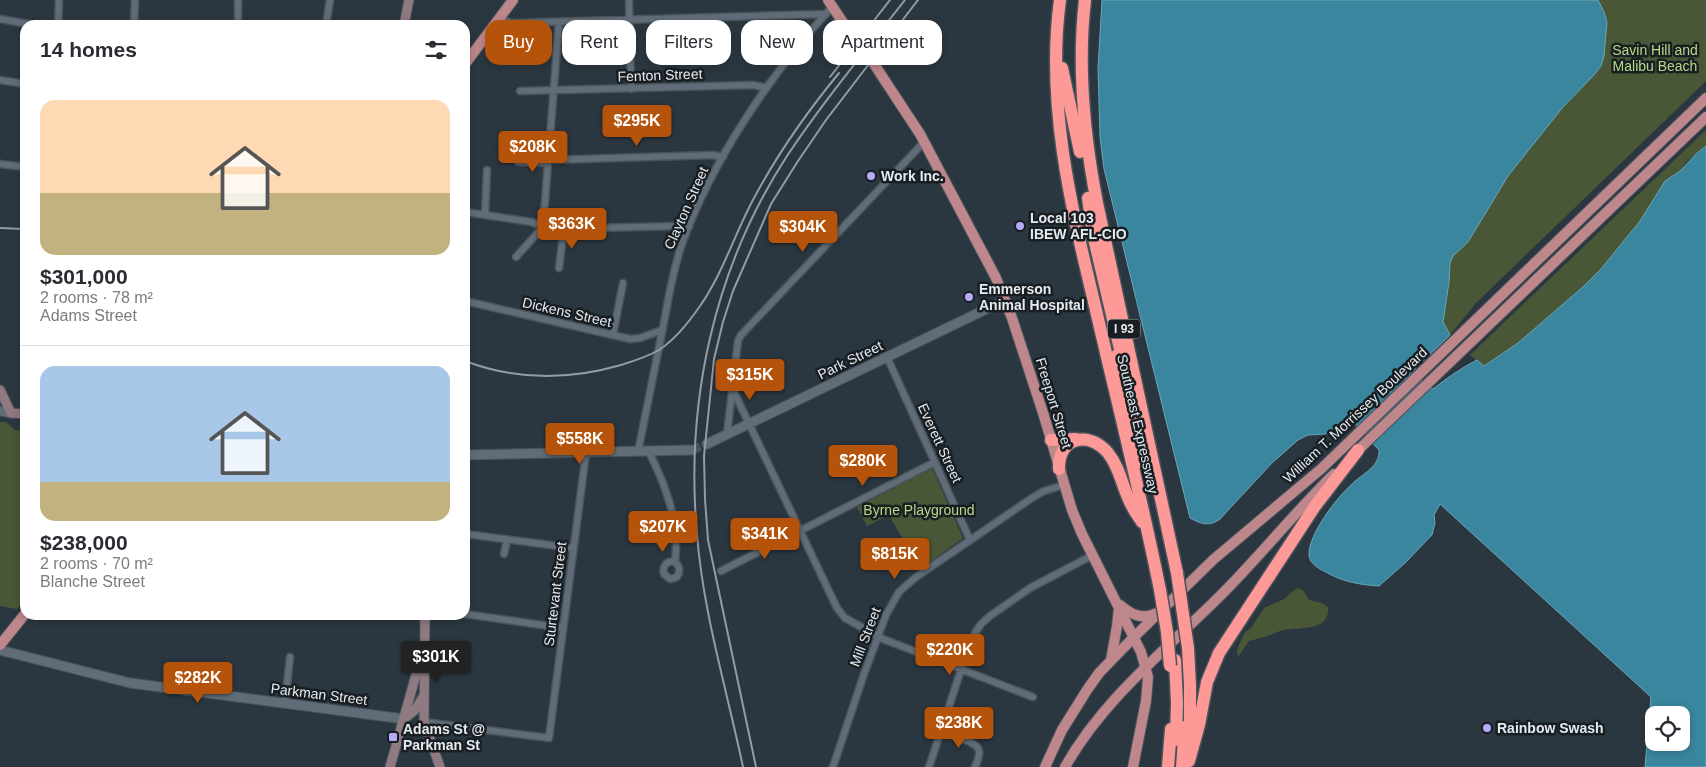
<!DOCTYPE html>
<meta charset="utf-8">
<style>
body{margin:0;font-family:Helvetica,sans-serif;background:#f2f2f3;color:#2b2b33;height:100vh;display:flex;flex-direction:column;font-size:19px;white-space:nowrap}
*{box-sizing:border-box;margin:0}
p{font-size:16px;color:#7c7c81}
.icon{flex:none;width:28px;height:28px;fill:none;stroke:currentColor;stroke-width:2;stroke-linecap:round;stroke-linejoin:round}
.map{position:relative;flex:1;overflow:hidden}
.side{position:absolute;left:20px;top:20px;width:450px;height:600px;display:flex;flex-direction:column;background:#fff;border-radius:15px;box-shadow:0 2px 8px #0003}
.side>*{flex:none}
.guide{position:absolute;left:485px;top:20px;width:475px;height:45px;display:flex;gap:10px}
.fabs{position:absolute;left:1645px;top:706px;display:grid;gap:10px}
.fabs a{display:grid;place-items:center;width:45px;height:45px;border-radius:10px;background:#fff;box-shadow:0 2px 8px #0003;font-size:25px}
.price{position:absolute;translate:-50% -42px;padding:0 11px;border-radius:5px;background:#b45309;color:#fff;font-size:16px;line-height:32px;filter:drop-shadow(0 1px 2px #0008)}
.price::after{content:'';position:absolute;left:50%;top:30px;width:15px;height:11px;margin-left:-8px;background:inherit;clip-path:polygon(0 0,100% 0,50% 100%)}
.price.active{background:#222;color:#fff}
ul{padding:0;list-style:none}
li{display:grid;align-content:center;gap:10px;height:265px;padding:0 20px}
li+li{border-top:1px solid #e1e1e2}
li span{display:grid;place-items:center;height:155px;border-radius:15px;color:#555}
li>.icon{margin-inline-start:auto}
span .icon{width:90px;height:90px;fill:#fffc;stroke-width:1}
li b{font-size:21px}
h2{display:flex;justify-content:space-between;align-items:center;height:60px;padding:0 20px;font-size:21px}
.chip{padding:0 18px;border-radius:15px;background:#fff;box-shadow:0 2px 8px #0003;font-size:18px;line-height:45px}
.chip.active{background:#b45309;color:#fff}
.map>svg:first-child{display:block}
</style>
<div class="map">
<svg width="1706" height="767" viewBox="0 0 1706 767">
<rect width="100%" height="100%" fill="#2b3740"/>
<path fill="#495736" d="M1581,0H1706V81L1476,303L1450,335L1443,322L1450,263L1452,256Z
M1706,130V146L1687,161L1680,171L1659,190L1640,221L1601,269L1584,286L1518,343L1484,366L1470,355Z
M0,422H6L15,430L25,431V599L17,609L0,606Z
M932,468L963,538L920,569L889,515L867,526L857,507Z
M1299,588L1304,591L1309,600L1322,603L1328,607C1330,632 1300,627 1284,630C1276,632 1269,636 1261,638C1257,639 1253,640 1249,641L1238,657L1237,652L1238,647L1245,632L1251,628L1264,608L1284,599L1294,590Z"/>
<path fill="#3a869f" stroke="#6da4b7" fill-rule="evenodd" d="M1102,0H1598L1604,12L1607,22L1604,56L1601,66L1594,75L1563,107L1508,176L1468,242L1453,256L1450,263L1449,282L1443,322L1450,335L1413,371L1429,388L1433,389C1447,378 1461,368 1477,360L1484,366L1518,343L1584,286L1601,269L1640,221L1665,181L1680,171L1696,154L1706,146V767H1645L1651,697L1440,504L1434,515L1435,523L1432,535L1405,563L1379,586C1360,585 1340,581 1324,571C1317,568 1309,562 1309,555C1308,535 1337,497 1352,484C1362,474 1380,467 1379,450L1350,419L1325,434L1308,435L1298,440L1272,463L1220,519C1209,527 1201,524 1190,518L1104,169L1100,137L1098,68ZM1654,715H1681V742H1654Z"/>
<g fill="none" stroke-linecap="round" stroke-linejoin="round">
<path stroke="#47525a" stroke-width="9" stroke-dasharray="9 4.5" stroke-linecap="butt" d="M692,450L707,444"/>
<path stroke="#47525a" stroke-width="10" stroke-dasharray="10 5" stroke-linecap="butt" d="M854,39L874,64"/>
<g stroke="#49535b" stroke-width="9">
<path id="minor" d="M629,0L631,89
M0,19L34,25
M499,19L512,23L826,14
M58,25L59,0
M134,25L135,0
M238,25V0
M326,25L330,0
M0,80L25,84
M520,91L753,85L767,88
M548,160L713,155L723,157
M518,162L548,163
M0,164L25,167
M465,212L532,222L549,229L678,226L689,227
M485,215L487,170
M516,257L543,227L559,22
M559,268L564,228
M465,301L630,339L640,338L662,330
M613,335L623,283
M887,357L970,540
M732,388L837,608L845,618L883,639L1033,697
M727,434L738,341L741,335L924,142
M638,452C646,412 654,372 662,332C668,303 672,272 682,244C712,160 772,72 832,7
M649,452C666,486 680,523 675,562C680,566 680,572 677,577L670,579L664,574C662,566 667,560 675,562
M465,534L573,548
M504,554L507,540
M721,571L935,462
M465,614L563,628
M285,703L290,657
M424,722L549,738L586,453
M941,732C950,735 978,741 979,751C980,756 977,762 975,767
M833,767L863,677L886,615L899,592L916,577L1032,498L1044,491L1064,485
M929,767L963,664L975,633L981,624L990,616L1030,588L1093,555"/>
</g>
<g stroke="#49535b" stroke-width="11">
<path id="tertiary" d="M0,411L11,413
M707,444L1005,300
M465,455L692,450
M0,650L130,683L404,719"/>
</g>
<g stroke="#49535b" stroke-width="11">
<path id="secondary" d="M404,25L409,0
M0,390L11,413L25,414
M425,615L424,722L440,767
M404,719L415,710L423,697
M390,767L421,657"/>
</g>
<g stroke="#49535b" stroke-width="12">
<path id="primary" d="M828,0L854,39
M465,64L513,0
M874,64L920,134L996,278L1012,318L1044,416L1072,510L1082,534L1141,652L1148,677L1146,701L1133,767
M1353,455L1706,117
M1120,605C1132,615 1142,620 1157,613
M0,645L25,614
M1111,660L1117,626L1119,608
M1045,767L1062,730L1087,690L1099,673L1134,637L1214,559L1321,469L1706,98
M1065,767C1104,698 1167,649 1222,594C1261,555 1295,512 1334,474"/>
</g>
<g stroke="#49535b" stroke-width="15">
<path id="motorway" d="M1060,0C1046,104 1071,206 1095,306C1117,401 1141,495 1160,590
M1085,0C1077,68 1084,136 1097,203L1177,573
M1062,68L1080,152
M1088,198L1093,234L1123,362
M1117,355L1140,462
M1051,440L1076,439
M1059,469C1058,437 1089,430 1108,453C1120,468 1122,486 1130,502C1133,509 1138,516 1142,522
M1188,648L1190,685V738
M1175,660L1177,703L1176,740
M1189,761L1199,725L1207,682L1219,653L1315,506L1358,450
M1168,767L1171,729
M1182,767L1185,727"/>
</g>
<use href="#minor" stroke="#606d78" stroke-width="6"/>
<use href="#tertiary" stroke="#606d78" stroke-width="9"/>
<use href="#secondary" stroke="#8f7a81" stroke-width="9"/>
<use href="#primary" stroke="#be878b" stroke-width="10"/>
<use href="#motorway" stroke="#fd9997" stroke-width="12"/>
<path stroke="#939ca4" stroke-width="2" d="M830,77L890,0
M0,228L25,229
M465,361C515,380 569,380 621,365C634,361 647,357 659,350C676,339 689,322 700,306C723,273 735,233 754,198C778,153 807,112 839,73
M743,767C727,690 703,613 697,534C685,402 714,268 787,156C823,102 865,51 905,0
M756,767L708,540L705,499L704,456L714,359L723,322L733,291L771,204L798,161L826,120L918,0"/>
<g stroke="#49535b" stroke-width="15" stroke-linecap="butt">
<path id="motorway-bridge" d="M1177,573L1188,648
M1160,590L1167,632L1170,666"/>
</g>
<use href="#motorway-bridge" stroke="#fd9997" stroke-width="12"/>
</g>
<g fill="#b7abf8" stroke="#181e22" stroke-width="2">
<circle cx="871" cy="176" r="5"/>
<circle cx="1020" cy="226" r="5"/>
<circle cx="969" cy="297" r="5"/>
<circle cx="1487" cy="728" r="5"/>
<rect x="388" y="732" width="10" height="10" rx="2.5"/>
</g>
<g text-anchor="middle" stroke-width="5" stroke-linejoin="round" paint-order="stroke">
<rect fill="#181e22" stroke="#a6adb2" stroke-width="1" x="1108" y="319.5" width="32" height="19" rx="4"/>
<g font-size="12" font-weight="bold" fill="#e3eaf0">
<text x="1124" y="333">I 93</text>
</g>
<g font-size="14" fill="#b6d987" stroke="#181e22">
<text x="1655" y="55">Savin Hill and<tspan x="1655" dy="16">Malibu Beach</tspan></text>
<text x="919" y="515">Byrne Playground</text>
</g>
<g font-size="14" fill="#e3eaf0" stroke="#181e22">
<text transform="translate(660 75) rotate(-2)" y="5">Fenton Street</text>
<text transform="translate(686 208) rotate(-66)" y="5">Clayton Street</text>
<text transform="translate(567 312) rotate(13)" y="5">Dickens Street</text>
<text transform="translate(850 360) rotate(-26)" y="5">Park Street</text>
<text transform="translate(1054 403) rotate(73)" y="5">Freeport Street</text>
<text transform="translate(1355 415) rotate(-43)" y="5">William T. Morrissey Boulevard</text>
<text transform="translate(1138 424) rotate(77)" y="5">Southeast Expressway</text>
<text transform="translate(940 443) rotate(65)" y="5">Everett Street</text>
<text transform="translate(555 594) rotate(-83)" y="5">Sturtevant Street</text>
<text transform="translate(865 637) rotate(-69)" y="5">Mill Street</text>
<text transform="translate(319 694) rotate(7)" y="5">Parkman Street</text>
</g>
<g font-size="14" font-weight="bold" fill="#e3eaf0" stroke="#181e22" text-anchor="start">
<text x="881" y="181">Work Inc.</text>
<text x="1030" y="223">Local 103<tspan x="1030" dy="16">IBEW AFL-CIO</tspan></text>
<text x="979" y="294">Emmerson<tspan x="979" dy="16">Animal Hospital</tspan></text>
<text x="1497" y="733">Rainbow Swash</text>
<text x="403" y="734">Adams St @<tspan x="403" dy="16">Parkman St</tspan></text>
</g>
</g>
</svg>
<div class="fabs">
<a><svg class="icon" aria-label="locate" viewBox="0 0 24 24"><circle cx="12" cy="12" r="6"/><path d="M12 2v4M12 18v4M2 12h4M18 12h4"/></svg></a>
</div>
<b class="price" style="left:637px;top:147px">$295K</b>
<b class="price" style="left:533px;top:173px">$208K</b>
<b class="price" style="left:572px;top:250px">$363K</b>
<b class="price" style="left:803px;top:253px">$304K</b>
<b class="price" style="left:750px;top:401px">$315K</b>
<b class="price" style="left:580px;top:465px">$558K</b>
<b class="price" style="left:863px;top:487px">$280K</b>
<b class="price" style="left:663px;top:553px">$207K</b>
<b class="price" style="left:765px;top:560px">$341K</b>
<b class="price" style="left:895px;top:580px">$815K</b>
<b class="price" style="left:950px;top:676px">$220K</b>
<b class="price active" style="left:436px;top:683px">$301K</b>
<b class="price" style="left:198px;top:704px">$282K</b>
<b class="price" style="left:959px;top:749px">$238K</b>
<div class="guide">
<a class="chip active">Buy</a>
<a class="chip">Rent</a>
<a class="chip">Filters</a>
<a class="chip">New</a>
<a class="chip">Apartment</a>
</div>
<section class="side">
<h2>14 homes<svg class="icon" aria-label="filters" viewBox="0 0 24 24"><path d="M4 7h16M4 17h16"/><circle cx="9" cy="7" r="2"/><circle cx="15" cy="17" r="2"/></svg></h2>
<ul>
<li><span style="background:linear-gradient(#ffd9b3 60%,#c2b280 0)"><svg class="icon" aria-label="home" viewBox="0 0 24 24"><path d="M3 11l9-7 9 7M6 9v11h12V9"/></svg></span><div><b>$301,000</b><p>2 rooms · 78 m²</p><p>Adams Street</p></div></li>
<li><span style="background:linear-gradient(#a9c7e8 75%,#c2b280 0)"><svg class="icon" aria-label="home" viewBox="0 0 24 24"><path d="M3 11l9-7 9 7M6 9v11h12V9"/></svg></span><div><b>$238,000</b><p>2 rooms · 70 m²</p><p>Blanche Street</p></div></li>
</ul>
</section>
</div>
